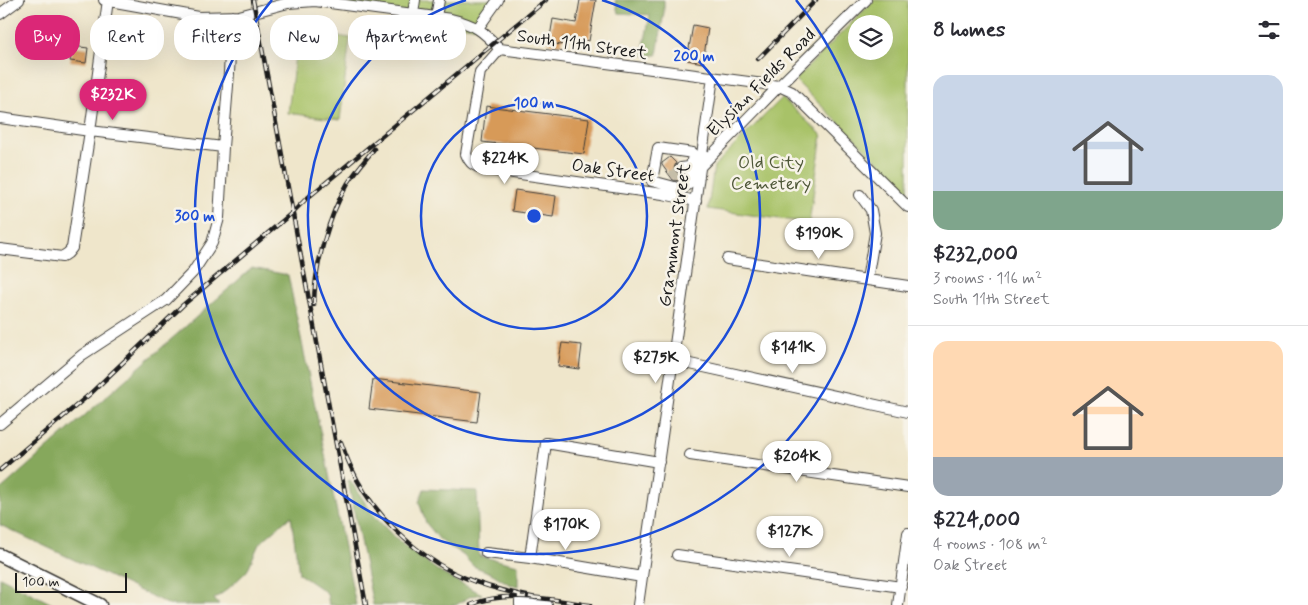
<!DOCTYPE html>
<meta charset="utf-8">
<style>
body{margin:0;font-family:Mynerve,sans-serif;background:#f2f2f3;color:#2b2b33;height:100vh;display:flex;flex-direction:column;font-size:19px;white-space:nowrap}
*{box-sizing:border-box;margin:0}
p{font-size:16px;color:#7c7c81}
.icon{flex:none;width:28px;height:28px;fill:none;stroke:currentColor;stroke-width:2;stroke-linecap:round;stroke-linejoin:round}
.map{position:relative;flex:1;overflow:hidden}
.panel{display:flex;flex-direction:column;background:#fff;width:400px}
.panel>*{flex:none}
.top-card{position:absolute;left:15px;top:15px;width:475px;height:45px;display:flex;gap:10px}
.tools{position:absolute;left:848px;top:15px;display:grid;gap:10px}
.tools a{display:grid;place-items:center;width:45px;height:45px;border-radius:50%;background:#fff;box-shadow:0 5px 20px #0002;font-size:25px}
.scale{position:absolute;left:15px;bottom:12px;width:112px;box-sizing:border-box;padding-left:5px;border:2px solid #1c1c1c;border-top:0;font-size:14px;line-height:18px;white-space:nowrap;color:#1c1c1c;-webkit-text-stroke:4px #f7f3e8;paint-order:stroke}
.price{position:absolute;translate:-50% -42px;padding:0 11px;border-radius:18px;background:#fff;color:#222;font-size:16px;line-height:32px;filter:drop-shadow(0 1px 2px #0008)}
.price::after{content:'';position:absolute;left:50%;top:30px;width:15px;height:11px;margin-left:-8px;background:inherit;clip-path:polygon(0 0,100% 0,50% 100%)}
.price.active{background:#db2777;color:#fff}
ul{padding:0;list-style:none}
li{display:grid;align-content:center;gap:10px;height:265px;padding:0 25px}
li+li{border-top:1px solid #e1e1e2}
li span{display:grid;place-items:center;height:155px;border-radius:15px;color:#555}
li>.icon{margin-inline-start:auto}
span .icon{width:90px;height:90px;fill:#fffc;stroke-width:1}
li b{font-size:21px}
h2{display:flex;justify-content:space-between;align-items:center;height:60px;padding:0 25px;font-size:21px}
.pill{padding:0 18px;border-radius:20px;background:#fff;box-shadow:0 5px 20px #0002;font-size:18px;line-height:45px}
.pill.active{background:#db2777;color:#fff}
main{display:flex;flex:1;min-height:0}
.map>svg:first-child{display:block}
</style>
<main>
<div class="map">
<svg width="908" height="605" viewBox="0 0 908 605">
<rect width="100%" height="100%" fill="#f7f3e8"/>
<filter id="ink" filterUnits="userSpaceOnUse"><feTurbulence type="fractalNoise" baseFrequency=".02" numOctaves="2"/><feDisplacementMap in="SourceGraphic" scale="10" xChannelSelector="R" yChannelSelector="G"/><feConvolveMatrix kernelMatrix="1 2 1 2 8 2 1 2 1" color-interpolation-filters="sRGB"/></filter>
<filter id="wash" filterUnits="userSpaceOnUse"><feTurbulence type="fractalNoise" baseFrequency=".0096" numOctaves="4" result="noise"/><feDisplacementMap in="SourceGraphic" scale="20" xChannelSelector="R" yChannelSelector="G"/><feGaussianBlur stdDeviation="1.12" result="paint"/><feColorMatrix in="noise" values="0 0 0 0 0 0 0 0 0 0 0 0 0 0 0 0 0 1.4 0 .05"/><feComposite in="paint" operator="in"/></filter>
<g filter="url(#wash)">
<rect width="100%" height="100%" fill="#efe6cb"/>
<path fill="#a8c268" stroke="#626f42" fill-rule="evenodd" d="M274,0H498L478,28L315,1L276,6Z
M874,0H908V191L795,80ZM856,24H884V51H856Z
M298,31L350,38L340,120L288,113Z
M782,98L822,135L809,223L708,209L714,166Z"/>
<path fill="#86a85c" stroke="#51623c" d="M615,0H664V12L657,55H642L650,15L618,13Z
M252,268L288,275L356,605H329L327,593L299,574L291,516L259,544L247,571L228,589L214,599L219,605H170L0,525V490Z
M350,480L374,516L396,539L441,573L482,594L471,596L456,605H373L348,481Z
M424,489L477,491L479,556L518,565V586L509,584L491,573L473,566L464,556L440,540L426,523L419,502Z
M0,577L54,605H0Z"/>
<g id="blocks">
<path fill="#d79a59" d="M580,0H596L589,41L563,37L561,45L549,43L553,19L576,23Z
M693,25L708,28L703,63L687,60Z
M73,46L88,48L86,63L70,61Z
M486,106L589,119L584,154L482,142Z
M670,157L676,163L674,168L675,172L679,174L683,175V179L680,181L673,180L662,165V163Z
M515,190L556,196L553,217L512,211Z
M562,343L582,345L579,369L558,366Z
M373,379L481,392L477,422L369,409Z"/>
</g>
</g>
<g filter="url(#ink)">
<use href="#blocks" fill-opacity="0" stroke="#3c3a36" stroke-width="1"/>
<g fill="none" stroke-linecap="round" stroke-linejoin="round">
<path stroke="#c5bea8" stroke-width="10" stroke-dasharray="10 5" stroke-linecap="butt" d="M672,177L681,168"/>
<g stroke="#3c3a36" stroke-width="12">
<path id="minor" d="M104,0L199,17L239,16L288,3L315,1L451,19C476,25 482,30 500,49
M0,14L19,0
M413,14L415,0
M436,17L439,0
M478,28L498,0
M500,49L779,86L792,92L908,207
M500,49L480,72L466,154C470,164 474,166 484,169L663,194L696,201
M0,118L90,131L223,147
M658,148L693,153L689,183L682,189L652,181Z
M700,167L779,86L866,0
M681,168L697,166
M860,195L871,210L875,233L867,280
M0,249L62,257L68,253L72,248L90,131L108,0
M727,259L908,286
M672,360L908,412
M0,424L82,355L166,300L193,272L212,243L219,218L223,147L229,73L232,16
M690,455L908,487
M486,553L530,558L642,577
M677,555L901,587
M530,558L546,443L659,462
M520,605V601L547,605
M638,605L713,77
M898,605L908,533"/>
</g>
<g stroke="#3c3a36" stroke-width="15">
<path id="major" d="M0,555L100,605"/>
</g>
<use href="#minor" stroke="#fff" stroke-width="10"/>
<use href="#major" stroke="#fff" stroke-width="12"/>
<g stroke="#1c1c1c" stroke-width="4.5">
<path id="rail" d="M253,0L366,605
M758,59L816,0
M314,305C314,267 329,215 348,183C356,171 365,160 374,149
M341,442C344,450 347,459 351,467C371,513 417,557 463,577C486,587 511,593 536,598
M0,470L90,394L183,305L293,212L305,200L546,0
M471,605C505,589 554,600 590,605"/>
</g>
<use href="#rail" stroke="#f7f3e8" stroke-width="2.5" stroke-dasharray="8" stroke-linecap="butt"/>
</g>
</g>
<g fill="none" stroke="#1d4ed8" stroke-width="2.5">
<circle cx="534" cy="216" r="113"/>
<path d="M602 0A226 226 0 1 1 466 0"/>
<path d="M796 0A339 339 0 1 1 272 0"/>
</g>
<g text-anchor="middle" stroke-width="5" stroke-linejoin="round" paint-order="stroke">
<g font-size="18" fill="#1c1c1c" stroke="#f7f3e8">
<text transform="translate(582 44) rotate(8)" y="6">South 11th Street</text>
<text transform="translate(761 82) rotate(-45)" y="6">Elysian Fields Road</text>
<text transform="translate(613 170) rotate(8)" y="6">Oak Street</text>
<text transform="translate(674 235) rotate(-82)" y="6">Grammont Street</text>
</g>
<g font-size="18" fill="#4d5637" stroke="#f7f3e8">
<text x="771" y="168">Old City<tspan x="771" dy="21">Cemetery</tspan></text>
</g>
</g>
<circle cx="534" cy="216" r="8" fill="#1d4ed8" stroke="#f7f3e8" stroke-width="2.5"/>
<g font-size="15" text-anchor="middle" font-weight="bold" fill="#1d4ed8" stroke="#f7f3e8" stroke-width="5" stroke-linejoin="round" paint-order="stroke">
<text x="694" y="61">200 m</text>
<text x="534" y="108">100 m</text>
<text x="195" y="221">300 m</text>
</g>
</svg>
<div class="tools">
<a><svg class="icon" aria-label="layers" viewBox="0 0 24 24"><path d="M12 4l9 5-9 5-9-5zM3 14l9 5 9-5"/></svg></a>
</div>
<div class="scale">100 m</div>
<b class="price active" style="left:113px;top:121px">$232K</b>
<b class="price" style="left:505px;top:185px">$224K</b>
<b class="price" style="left:819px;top:260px">$190K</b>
<b class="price" style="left:793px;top:374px">$141K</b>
<b class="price" style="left:656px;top:384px">$275K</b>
<b class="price" style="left:797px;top:483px">$204K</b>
<b class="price" style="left:566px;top:551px">$170K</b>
<b class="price" style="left:790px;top:558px">$127K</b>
<div class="top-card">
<a class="pill active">Buy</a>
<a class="pill">Rent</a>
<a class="pill">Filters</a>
<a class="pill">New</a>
<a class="pill">Apartment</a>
</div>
</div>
<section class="panel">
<h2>8 homes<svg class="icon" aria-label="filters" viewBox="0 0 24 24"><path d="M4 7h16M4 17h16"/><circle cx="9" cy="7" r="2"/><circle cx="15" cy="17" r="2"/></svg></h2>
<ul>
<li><span style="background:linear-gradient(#c9d6e8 75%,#7fa58c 0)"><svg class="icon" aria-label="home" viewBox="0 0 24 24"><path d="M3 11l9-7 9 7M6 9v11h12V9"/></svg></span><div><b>$232,000</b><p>3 rooms · 116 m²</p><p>South 11th Street</p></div></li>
<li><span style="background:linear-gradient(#ffd9b3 75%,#9aa5b1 0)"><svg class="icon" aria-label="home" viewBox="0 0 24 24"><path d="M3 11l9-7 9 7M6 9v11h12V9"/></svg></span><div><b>$224,000</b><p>4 rooms · 108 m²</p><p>Oak Street</p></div></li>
</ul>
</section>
</main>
